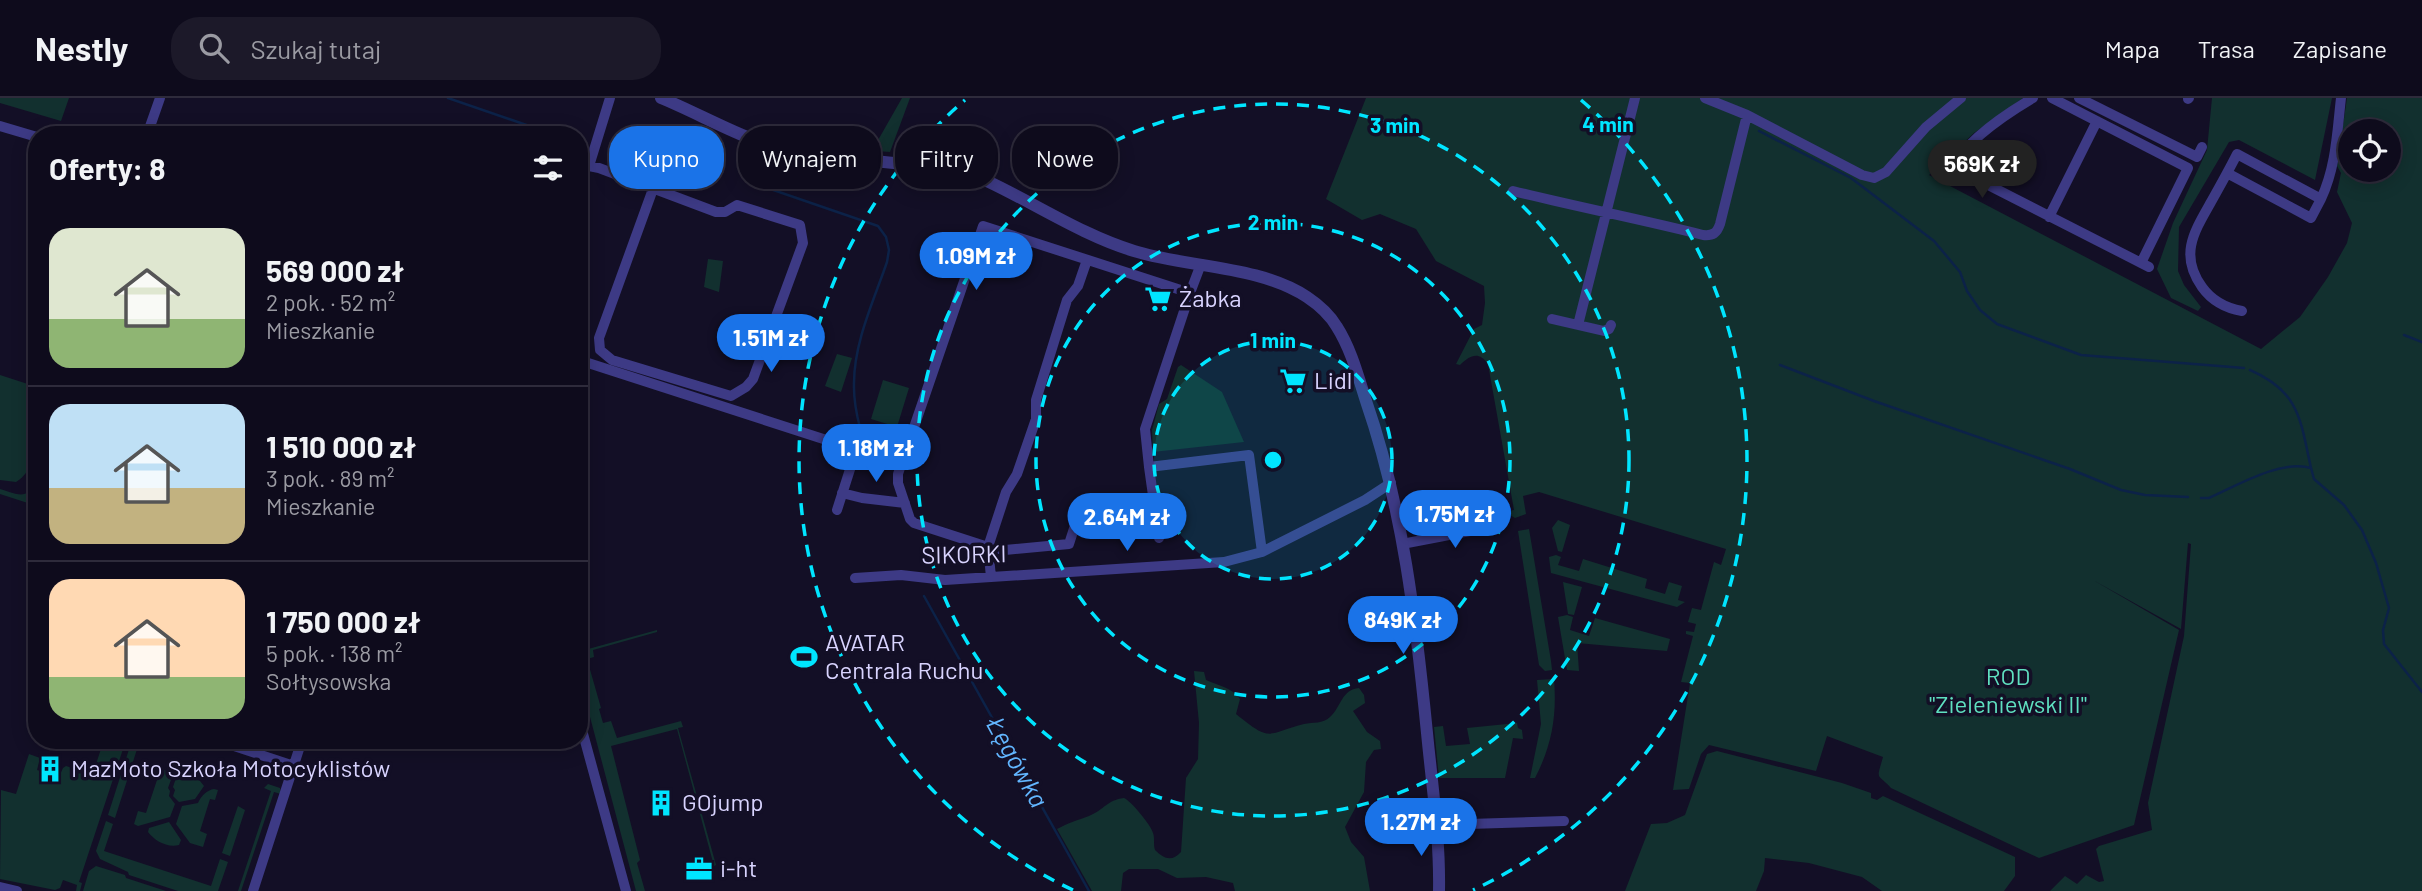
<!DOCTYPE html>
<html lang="pl">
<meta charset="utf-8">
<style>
body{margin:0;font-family:Barlow,sans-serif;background:#1c1929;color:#f1f3f6;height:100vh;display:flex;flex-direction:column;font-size:26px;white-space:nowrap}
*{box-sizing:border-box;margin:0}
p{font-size:23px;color:#9b9ba3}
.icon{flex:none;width:38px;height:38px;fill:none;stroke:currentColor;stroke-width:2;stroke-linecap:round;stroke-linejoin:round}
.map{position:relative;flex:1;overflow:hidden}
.drawer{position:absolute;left:28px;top:28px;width:560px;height:623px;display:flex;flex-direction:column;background:#0e0b1c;border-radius:28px;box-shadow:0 4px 18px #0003,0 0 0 2px #2e2b3b}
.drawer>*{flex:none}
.hud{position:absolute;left:609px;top:28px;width:665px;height:63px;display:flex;gap:14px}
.controls{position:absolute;left:2338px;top:21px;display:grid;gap:14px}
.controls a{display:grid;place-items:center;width:63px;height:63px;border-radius:50%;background:#0e0b1c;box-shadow:0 4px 18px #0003,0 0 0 2px #2e2b3b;font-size:35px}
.price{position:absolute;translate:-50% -60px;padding:0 16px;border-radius:24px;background:#1a73e8;color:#fff;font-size:23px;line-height:46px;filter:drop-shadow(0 2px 4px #0008)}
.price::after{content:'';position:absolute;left:50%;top:42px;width:21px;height:16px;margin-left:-10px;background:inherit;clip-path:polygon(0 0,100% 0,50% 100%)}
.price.on{background:#222;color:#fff}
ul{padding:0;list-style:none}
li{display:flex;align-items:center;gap:21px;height:175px;padding:0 21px}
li+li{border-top:2px solid #2e2b3b}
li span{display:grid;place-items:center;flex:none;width:196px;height:140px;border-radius:21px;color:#555}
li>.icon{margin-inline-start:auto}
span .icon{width:84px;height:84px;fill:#fffc;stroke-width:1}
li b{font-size:30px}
h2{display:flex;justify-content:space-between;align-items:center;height:84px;padding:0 21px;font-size:30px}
.tag{padding:0 24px;border-radius:28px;background:#0e0b1c;box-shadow:0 4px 18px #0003,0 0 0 2px #2e2b3b;font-size:24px;line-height:63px}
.tag.on{background:#1a73e8;color:#fff}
header{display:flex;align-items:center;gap:42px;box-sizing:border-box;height:98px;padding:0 35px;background:#0e0b1c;border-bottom:2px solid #2e2b3b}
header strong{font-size:33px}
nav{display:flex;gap:38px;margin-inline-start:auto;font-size:24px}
.search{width:490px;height:63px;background:#1c1929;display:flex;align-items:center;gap:18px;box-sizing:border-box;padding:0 24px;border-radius:28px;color:#9b9ba3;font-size:26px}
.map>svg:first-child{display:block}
</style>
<header>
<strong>Nestly</strong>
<div class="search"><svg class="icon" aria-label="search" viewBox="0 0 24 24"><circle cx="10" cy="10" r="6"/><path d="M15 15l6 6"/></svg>Szukaj tutaj</div>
<nav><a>Mapa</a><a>Trasa</a><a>Zapisane</a></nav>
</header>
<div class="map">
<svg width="2422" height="793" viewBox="0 0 2422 793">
<rect width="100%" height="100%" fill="#130f26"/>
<path fill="#12302f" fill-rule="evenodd" d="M0,0H69L61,23L0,5Z
M902,0H910L890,54L864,52L866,48L873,51Z
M1366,0H2023L1974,35L1929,77L2261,251L2300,219L2328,179L2347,145L2352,125L2337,94L2341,75L2337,68L2347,0H2422V793H2050L2065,778L2077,786L2086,777L2099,784L2104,783L2096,751L2099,748L2152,732L2148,705L2184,538L2191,446L2188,445L2181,531L2093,482L2179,532L2134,727L2039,760L1891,690C1877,674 1876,684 1883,659L1827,638L1816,673L1709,647L1701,656L1689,691L1673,692L1690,585L1681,584L1693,538L1686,536V533L1694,534L1696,526L1688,524L1692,510L1701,512L1714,464L1721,467L1726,451L1539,394L1523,398L1526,416L1515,420L1505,414L1514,412L1488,266C1479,253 1470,257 1460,267L1456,266L1474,231L1482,227L1485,205L1484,188L1436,163L1416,131L1380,116L1362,122L1326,101ZM2350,33H2389V72H2350Z
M2212,0H2332L2315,82L2239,42L2229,44L2179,129L2178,173L2184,187L2201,209L2198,213L2171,200L2157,171L2173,125L2207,52Z
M708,161L723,163L719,194L704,189Z
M837,256L852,260L841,294L825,288Z
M1181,267L1222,294L1244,344L1153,354L1152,332L1159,306L1167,301L1178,269Z
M0,277L37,289C37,318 45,366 16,384L0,382Z
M883,282L909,290L897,329L871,321Z
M37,380V408L0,396V391C20,397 27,403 37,380Z
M1558,422L1570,427L1562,454L1558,453L1552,430Z
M1529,431L1551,563L1552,572L1545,573L1539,567L1518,433Z
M1556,457L1561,459L1558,467L1579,473L1583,461L1647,481L1645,490L1665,496L1669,484L1682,488L1678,502L1685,504L1677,509L1551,475L1549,459Z
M1563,484L1582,489L1574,517L1568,516Z
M1567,517L1573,519L1570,532L1589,538L1595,520L1670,541L1667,553L1577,545L1579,573L1567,572L1558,519Z
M657,532V534L593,552L594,559L587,561L601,610L599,611L603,625L611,623L617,640L681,623L683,629L678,630L716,767L714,768L677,631L611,648L640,762L637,765L645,793H636L580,581L579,545L581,553Z
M1194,573L1204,574L1206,582C1219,588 1231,589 1240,601L1236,616C1272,645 1265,636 1304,626C1313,624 1323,626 1330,619C1342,608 1341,592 1359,590L1364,597L1365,605L1353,613L1367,634L1380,643L1381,651L1374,652L1366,664L1364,694L1345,729L1351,744L1364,759L1370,793H1235L1233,785L1206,779L1177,780L1158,771H1129L1123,775L1121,793H1092L1057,731C1068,725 1078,722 1089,718C1104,712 1107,702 1124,700C1131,703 1151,727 1153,735C1155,740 1153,746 1155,752C1164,761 1172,764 1181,754L1186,680L1198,661L1199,625Z
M1554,581C1557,618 1552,647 1535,680H1530L1541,626L1537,582Z
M1517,625L1518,630L1522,632L1523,641L1513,640L1505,680H1439L1434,629L1443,628L1446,648L1470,646L1467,630Z
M104,642H126L79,784L82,785L80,793H76L77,787L63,782L60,790L55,792L0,781L1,692L16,696L29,656L40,660L37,672L59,679L63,670L66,668L104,680L107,670L96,666Z
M132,642H138L139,645L115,720L108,717Z
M1717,653L1842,685L1871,695V700L1877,702L1883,698L2015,759V778L2004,793H1882L1862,779L1809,765L1765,760L1764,773L1756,793H1625L1651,726L1667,725L1685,717L1707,656Z
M165,672L172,679L168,690L170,693L169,698L175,706L170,719L138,728L134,726L138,713L146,715L160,673Z
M184,678L200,683L204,688L195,701L179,704L173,698L175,692L173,689L176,680Z
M268,686L280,690L281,696L274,694L241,793H238L271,693L264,690Z
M214,691L218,692L215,702L210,701L200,733L207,736L203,749L190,745L176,726L182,708L198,705C201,698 207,692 214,691Z
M238,708L245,712L230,758L222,755Z
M106,723L113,726L104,753L211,788L220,761L228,764L218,793H178L129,777L128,774L100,761L96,753Z
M169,724L181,742L179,747C167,750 155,743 148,734L149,730Z
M96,768L125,777L126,780L166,793H83L89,773Z"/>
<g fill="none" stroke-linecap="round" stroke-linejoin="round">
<path stroke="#0c2248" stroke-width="2.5" d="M448,0L541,32
M1759,33L1851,80L1934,143L1960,174L1967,193L1980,212L1997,226L2081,257L2244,270
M627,61L696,68L720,74
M747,83L878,128L886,139L889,152L887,164C874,202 854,244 854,285C853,317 866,350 877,380
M2404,237L2422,244
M1780,267L1874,303L2070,371L2121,392L2145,397L2188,399
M2250,272C2300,294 2300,321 2311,370
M2201,400H2209C2236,388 2281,361 2311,370L2314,381L2344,407L2362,432L2376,465L2389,510L2383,532L2384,546L2422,594
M924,498L1089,793"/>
<path stroke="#3d3a85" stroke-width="10" d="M1705,0L1747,17L1862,77L1874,80L1886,74L1926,29L1961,0
M2033,0C2006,16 1967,42 1953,69L2149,169
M2052,0L2188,70L2141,165
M2079,0L2197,59L2202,49
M2188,1L2189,0
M0,28L37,39
M147,37L160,0
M579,66L599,70L716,114H725L737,107L800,127L803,145L753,281L746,289L731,298L612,262L600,252L599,240L653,91
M589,68L610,0
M2227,75L2311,120L2321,101
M1513,93C1577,109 1640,121 1703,137C1713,138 1717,135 1720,126L1747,17
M2049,119L2097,23
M1190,195L1145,331L1149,369L1249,357L1262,454
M2242,213C2225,210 2212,203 2202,189C2179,157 2194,134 2211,104C2220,88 2229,72 2237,56L2321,101C2336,69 2337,35 2341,0
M1552,221L1604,233L1609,231L1611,227
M1578,227L1635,0
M582,263L845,348L850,353L853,362L837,412
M1149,369L1159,440
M842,395L862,400L905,405
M1079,415L1069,446L1005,452L988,449L1006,394L1017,376L1036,321V302L1067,202L1078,188L1087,162
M1402,446L1501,427
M991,479L988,449L914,425L910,421L898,385V376L983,128L1190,195L1201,166
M855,480L901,477L945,482L1224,464L1262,454L1365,402L1391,385
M579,621L626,793
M216,642L294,668
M1436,727L1564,723
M0,789L17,793
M253,793L302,642"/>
<path stroke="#3d3a85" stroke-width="12" d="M661,0C705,18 748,45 796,54C859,66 925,61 987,83C1036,106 1082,137 1134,153C1189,170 1258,167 1307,199C1319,207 1330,217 1337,229C1351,251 1358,278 1366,303C1403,410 1416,523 1427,635C1432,687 1440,740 1439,793"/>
</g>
<circle cx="1273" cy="362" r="119" fill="#00e5ff" fill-opacity=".12"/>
<g fill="none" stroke="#00e5ff" stroke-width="3.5" stroke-dasharray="12 9">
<circle cx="1273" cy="362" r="119"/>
<circle cx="1273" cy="362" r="237"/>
<circle cx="1273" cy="362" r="356"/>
<path d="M1073 792A474 474 0 0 1 965 2M1581 2A474 474 0 0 1 1473 792"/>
</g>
<defs>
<g id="supermarket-bare" transform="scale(2.1)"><path d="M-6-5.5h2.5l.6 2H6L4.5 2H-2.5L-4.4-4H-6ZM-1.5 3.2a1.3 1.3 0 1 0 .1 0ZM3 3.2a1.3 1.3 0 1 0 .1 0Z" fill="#00e5ff" stroke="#130f26" stroke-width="2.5" paint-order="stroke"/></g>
<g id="stadium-bare" transform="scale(2.1)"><path d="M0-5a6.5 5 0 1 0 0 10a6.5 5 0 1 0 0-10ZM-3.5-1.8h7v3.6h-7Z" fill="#00e5ff" stroke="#130f26" stroke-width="2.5" paint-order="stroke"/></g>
<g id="building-bare" transform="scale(2.1)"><path d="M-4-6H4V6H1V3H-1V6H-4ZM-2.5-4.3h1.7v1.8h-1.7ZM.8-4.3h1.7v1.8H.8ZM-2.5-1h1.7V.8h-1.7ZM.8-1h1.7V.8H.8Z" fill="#00e5ff" stroke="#130f26" stroke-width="2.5" paint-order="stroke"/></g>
<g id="office-bare" transform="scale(2.1)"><path d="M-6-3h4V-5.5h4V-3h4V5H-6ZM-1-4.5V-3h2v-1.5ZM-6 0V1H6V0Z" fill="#00e5ff" stroke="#130f26" stroke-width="2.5" paint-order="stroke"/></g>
</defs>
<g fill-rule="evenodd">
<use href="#supermarket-bare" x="1158" y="201"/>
<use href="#supermarket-bare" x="1293" y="283"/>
<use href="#stadium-bare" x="804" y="559"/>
<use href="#building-bare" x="50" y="671"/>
<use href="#building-bare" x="661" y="705"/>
<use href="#office-bare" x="699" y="771"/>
</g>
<g text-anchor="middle" stroke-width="7" stroke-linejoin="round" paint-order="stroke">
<g font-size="24" fill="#d9d4ff" stroke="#130f26" text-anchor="start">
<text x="1179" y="209">Żabka</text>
<text x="1314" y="291">Lidl</text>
<text x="825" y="553">AVATAR<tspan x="825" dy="28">Centrala Ruchu</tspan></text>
<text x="71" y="679">MazMoto Szkoła Motocyklistów</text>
<text x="682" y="713">GOjump</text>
<text x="720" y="779">i-ht</text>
</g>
<g font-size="24" fill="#d9d4ff" stroke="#130f26">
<text transform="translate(964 457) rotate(-1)" y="8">SIKORKI</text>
</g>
<g font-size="24" fill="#5fe0c0" stroke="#130f26">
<text x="2008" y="587">ROD<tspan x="2008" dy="28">"Zieleniewski II"</tspan></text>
</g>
<g font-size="26" font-style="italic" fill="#62b6ff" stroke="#130f26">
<text transform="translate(1017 664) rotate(61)" y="9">Łęgówka</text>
</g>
</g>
<circle cx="1273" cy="362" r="10" fill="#00e5ff" stroke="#130f26" stroke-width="3.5"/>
<g font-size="21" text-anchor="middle" font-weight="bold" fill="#00e5ff" stroke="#130f26" stroke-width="7" stroke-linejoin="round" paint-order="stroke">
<text x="1608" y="34">4 min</text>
<text x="1395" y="35">3 min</text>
<text x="1273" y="132">2 min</text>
<text x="1273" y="250">1 min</text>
</g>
</svg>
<div class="controls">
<a><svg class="icon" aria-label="locate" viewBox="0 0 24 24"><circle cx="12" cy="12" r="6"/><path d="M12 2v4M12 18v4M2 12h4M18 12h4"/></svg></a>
</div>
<b class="price on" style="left:1982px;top:102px">569K zł</b>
<b class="price" style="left:976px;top:194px">1.09M zł</b>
<b class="price" style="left:771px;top:276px">1.51M zł</b>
<b class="price" style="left:876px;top:386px">1.18M zł</b>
<b class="price" style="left:1455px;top:452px">1.75M zł</b>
<b class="price" style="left:1127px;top:455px">2.64M zł</b>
<b class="price" style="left:1403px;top:558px">849K zł</b>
<b class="price" style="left:1421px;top:760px">1.27M zł</b>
<div class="hud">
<a class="tag on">Kupno</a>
<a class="tag">Wynajem</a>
<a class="tag">Filtry</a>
<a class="tag">Nowe</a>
</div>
<section class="drawer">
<h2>Oferty: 8<svg class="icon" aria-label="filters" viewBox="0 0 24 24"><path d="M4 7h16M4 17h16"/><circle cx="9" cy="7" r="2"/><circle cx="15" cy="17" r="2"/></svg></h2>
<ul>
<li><span style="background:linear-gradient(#dfe7d0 65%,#8fb573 0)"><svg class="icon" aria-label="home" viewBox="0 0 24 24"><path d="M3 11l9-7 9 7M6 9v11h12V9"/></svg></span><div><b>569 000 zł</b><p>2 pok. · 52 m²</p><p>Mieszkanie</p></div></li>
<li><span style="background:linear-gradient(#bfe0f5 60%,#c2b280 0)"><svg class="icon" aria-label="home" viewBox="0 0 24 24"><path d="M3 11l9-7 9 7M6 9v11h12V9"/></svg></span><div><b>1 510 000 zł</b><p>3 pok. · 89 m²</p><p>Mieszkanie</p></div></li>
<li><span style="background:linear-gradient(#ffd9b3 70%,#8fb573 0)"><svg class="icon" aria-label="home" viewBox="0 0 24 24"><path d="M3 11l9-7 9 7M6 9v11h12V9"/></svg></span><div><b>1 750 000 zł</b><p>5 pok. · 138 m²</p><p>Sołtysowska</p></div></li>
</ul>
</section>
</div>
